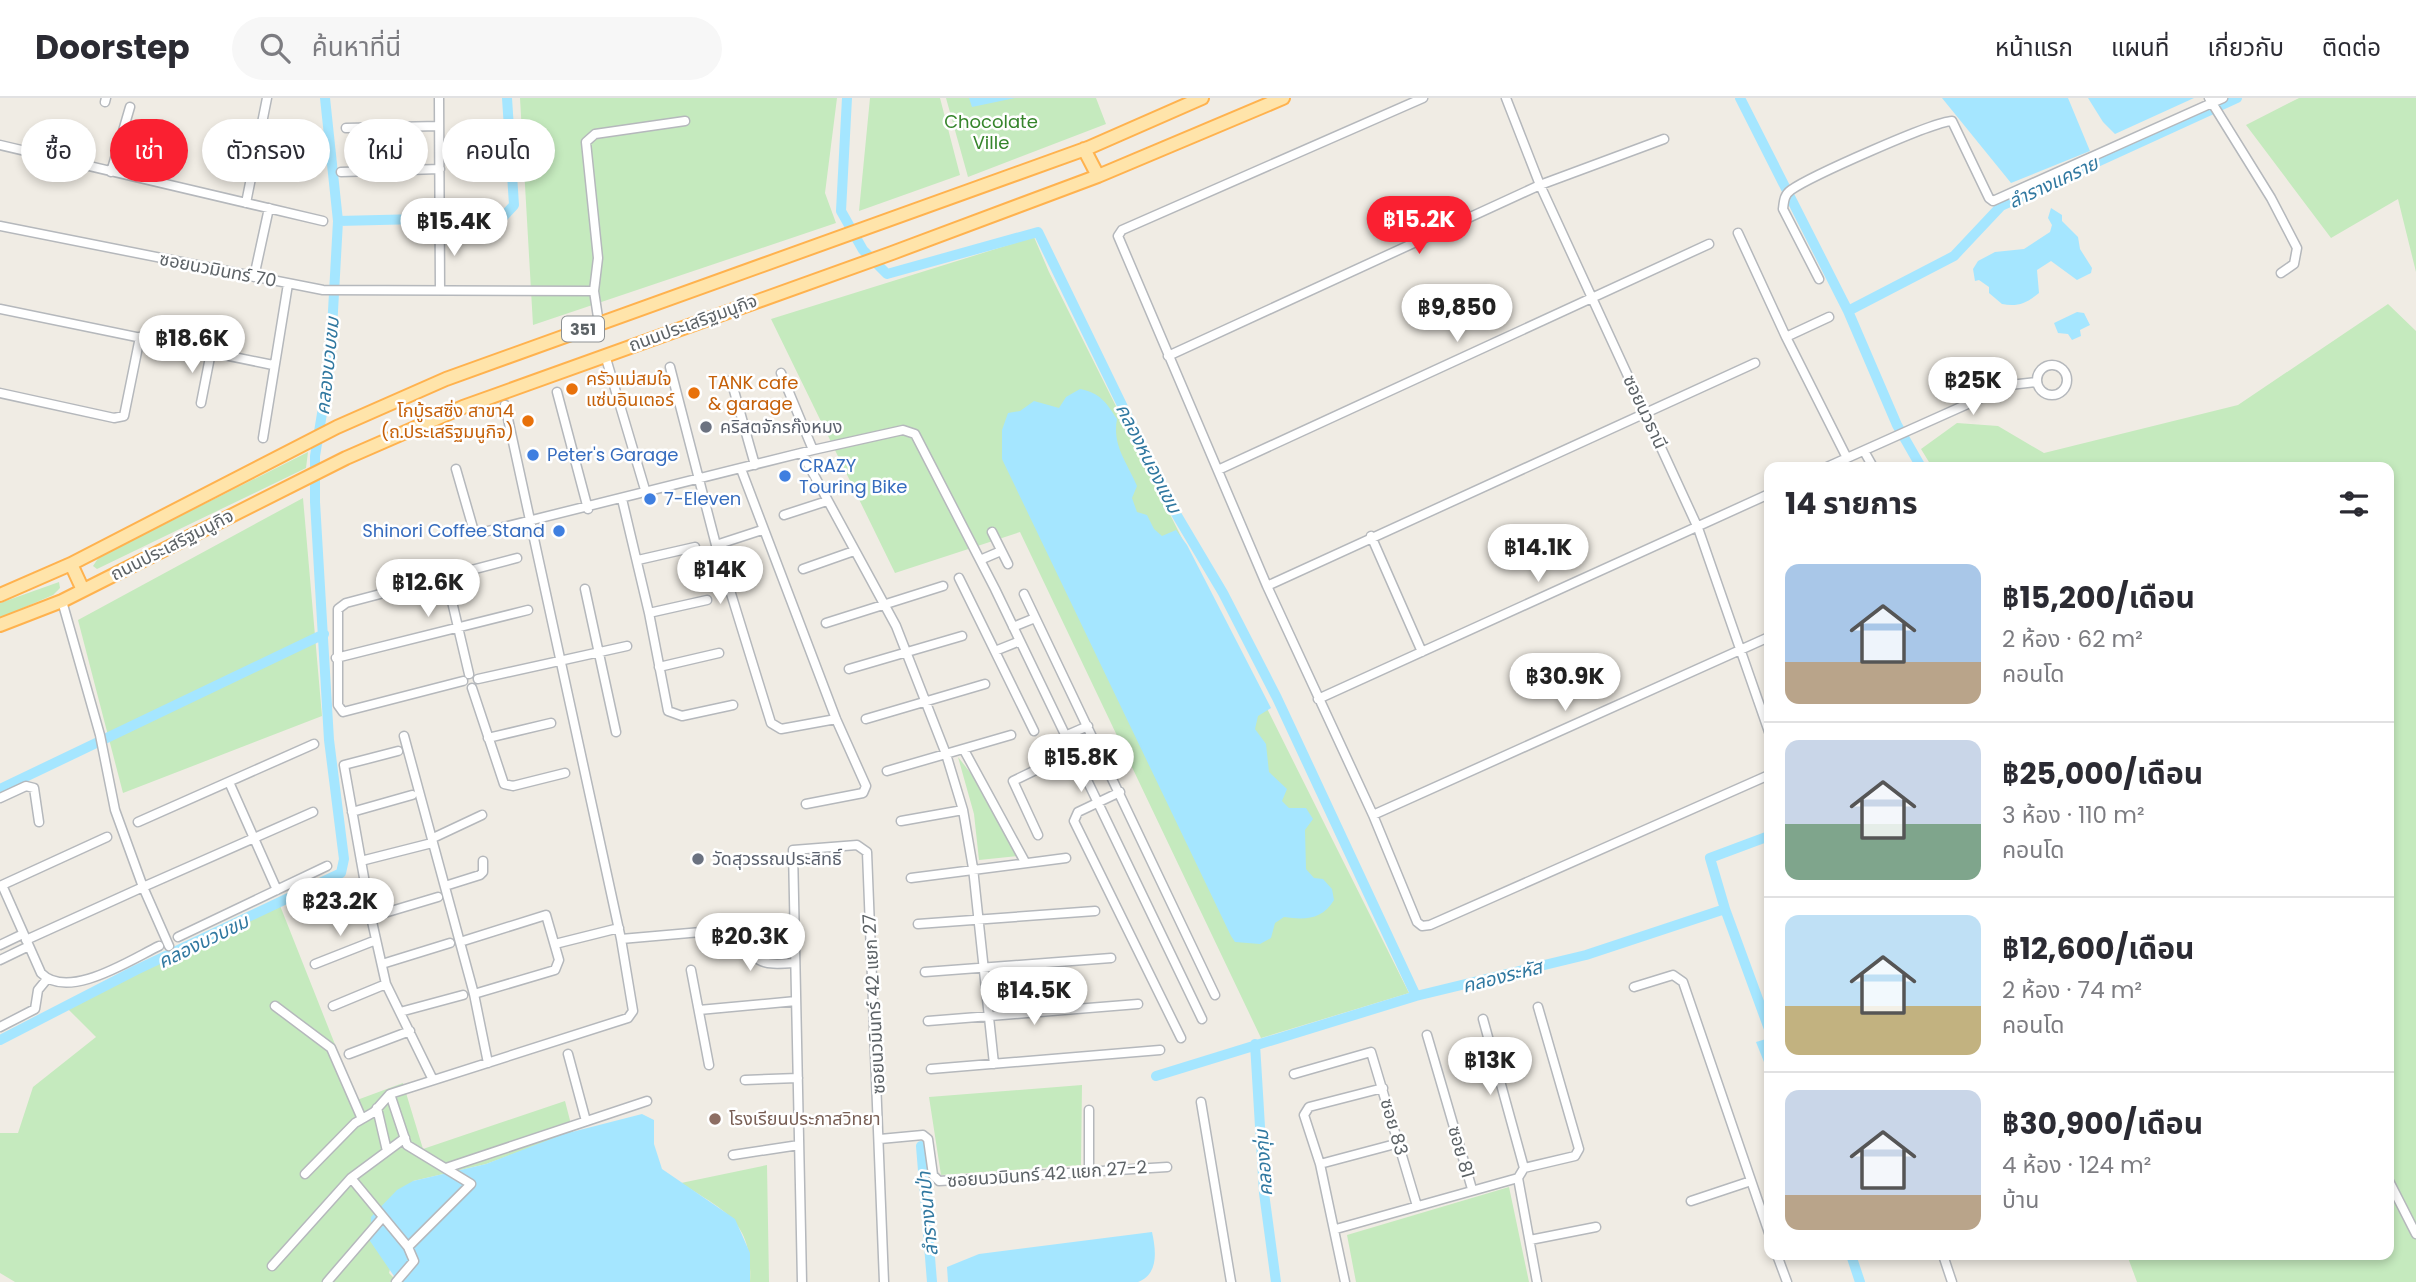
<!DOCTYPE html>
<html lang="th">
<meta charset="utf-8">
<style>
body{margin:0;font-family:Poppins,"Noto Sans Thai",sans-serif;background:#f7f7f7;color:#2b2b33;height:100vh;display:flex;flex-direction:column;font-size:26px;white-space:nowrap}
*{box-sizing:border-box;margin:0}
p{font-size:23px;color:#7c7c81}
.icon{flex:none;width:38px;height:38px;fill:none;stroke:currentColor;stroke-width:2;stroke-linecap:round;stroke-linejoin:round}
.map{position:relative;flex:1;overflow:hidden}
.sheet{position:absolute;left:1764px;top:364px;width:630px;height:798px;display:flex;flex-direction:column;background:#fff;border-radius:14px;box-shadow:0 4px 10px #0003}
.sheet>*{flex:none}
.guide{position:absolute;left:21px;top:21px;width:665px;height:63px;display:flex;gap:14px}
.price{position:absolute;translate:-50% -60px;padding:0 16px;border-radius:24px;background:#fff;color:#222;font-size:23px;line-height:46px;filter:drop-shadow(0 2px 4px #0008)}
.price::after{content:'';position:absolute;left:50%;top:42px;width:21px;height:16px;margin-left:-10px;background:inherit;clip-path:polygon(0 0,100% 0,50% 100%)}
.price.on{background:#fa2031;color:#fff}
ul{padding:0;list-style:none}
li{display:flex;align-items:center;gap:21px;height:175px;padding:0 21px}
li+li{border-top:2px solid #e1e1e2}
li span{display:grid;place-items:center;flex:none;width:196px;height:140px;border-radius:14px;color:#555}
li>.icon{margin-inline-start:auto}
span .icon{width:84px;height:84px;fill:#fffc;stroke-width:1}
li b{font-size:30px}
h2{display:flex;justify-content:space-between;align-items:center;height:84px;padding:0 21px;font-size:30px}
.chip{padding:0 24px;border-radius:32px;background:#fff;box-shadow:0 4px 10px #0003;font-size:24px;line-height:63px}
.chip.on{background:#fa2031;color:#fff}
header{display:flex;align-items:center;gap:42px;box-sizing:border-box;height:98px;padding:0 35px;background:#fff;border-bottom:2px solid #e1e1e2}
header strong{font-size:33px}
nav{display:flex;gap:38px;margin-inline-start:auto;font-size:24px}
.search{width:490px;height:63px;background:#f7f7f7;display:flex;align-items:center;gap:18px;box-sizing:border-box;padding:0 24px;border-radius:38px;color:#7c7c81;font-size:26px}
.map>svg:first-child{display:block}
</style>
<header>
<strong>Doorstep</strong>
<div class="search"><svg class="icon" aria-label="search" viewBox="0 0 24 24"><circle cx="10" cy="10" r="6"/><path d="M15 15l6 6"/></svg>ค้นหาที่นี่</div>
<nav><a>หน้าแรก</a><a>แผนที่</a><a>เกี่ยวกับ</a><a>ติดต่อ</a></nav>
</header>
<div class="map">
<svg width="2416" height="1184" viewBox="0 0 2416 1184">
<rect width="100%" height="100%" fill="#f0ece4"/>
<path fill="#c5eabe" d="M520,0H837L825,95L836,125L533,227Z
M870,0H940L960,77L859,113Z
M946,0H1096L1106,26L968,79Z
M2299,0H2416V174L2398,101L2331,140L2246,27Z
M1034,139L1049,174L1409,895L1261,940L1020,434L895,475L771,221Z
M2388,206L2416,233V1184H2137L2127,1157H2389V369H1932L1921,351L1957,325L1998,328L2044,355L2238,307Z
M308,354L306,370L97,471L93,468L99,459Z
M303,400L322,618L123,695L78,522Z
M59,484L60,490L53,497L0,520V505Z
M958,659L973,678L1019,758L979,762L974,716Z
M279,805L357,1002L403,985L423,1051L565,1003L573,1034L486,1066L413,1083L389,1175L398,1184H15L0,1175V1035H18L33,989L96,939L68,911Z
M1082,987L1081,1067L941,1077L929,999Z
M767,1067L769,1184H750C753,1123 726,1114 681,1085Z
M1509,1089L1529,1184H1356L1347,1137Z"/>
<path fill="#a5e6ff" d="M969,0H1015L972,9Z
M1942,0H2068L2090,53L2011,85Z
M2088,0H2194L2115,36L2103,24Z
M2051,110L2062,117V123L2078,139L2080,151L2092,170L2091,175L2077,182L2051,163L2037,172L2039,195C2027,205 2018,209 2002,206L1989,195V189L1979,182L1975,183L1973,171L1978,163L1995,154L2024,151L2050,134L2052,127L2048,120Z
M2077,214L2084,215L2090,227L2080,232L2081,238L2072,242L2068,236L2058,235L2054,225Z
M1080,291C1100,295 1106,304 1117,321C1112,348 1127,364 1137,388L1132,400L1137,414L1147,417L1154,431L1162,438L1176,432L1187,447L1271,610L1258,618L1255,631L1266,646L1269,674L1287,691L1282,703L1289,710H1306L1313,721L1305,732L1306,771L1314,780L1323,781L1332,791L1334,802C1322,822 1305,822 1284,819L1275,825L1271,840L1260,846L1235,844L1231,838L1002,361V332L1008,315L1020,313L1034,303L1059,310L1066,299Z
M1766,941L1769,962L1764,964L1756,944Z
M642,1016L654,1022V1046L662,1071L735,1121L750,1155V1184H398L370,1143L371,1119L397,1092L413,1083L486,1066L564,1036Z
M1152,1134C1156,1152 1159,1176 1138,1184H948L947,1169L979,1156Z"/>
<g fill="none" stroke-linecap="round" stroke-linejoin="round">
<path stroke="#a5e6ff" stroke-width="10" d="M847,0L841,113L863,152L887,176L1038,134L1169,404L1223,495L1277,600L1416,898
M1740,0L1848,213L1897,327L1921,369
M338,123L503,119L514,107L507,0
M1848,213L1954,158L2001,108L2237,0
M0,691L324,536
M1725,811L1710,760L1769,738
M0,942L136,872L341,775L344,761L329,642L315,404V358L330,267L338,123L325,0
M1255,946L1264,1095L1276,1184
M1156,978L1416,898L1586,857L1725,811L1769,931
M921,1048L932,1184
M1851,1157L1860,1184"/>
<g stroke="#b5b8bc" stroke-width="11">
<path id="street" d="M439,0L440,192
M1423,0L1122,132L1118,138L1267,488L1373,717L1417,824L1422,828L1430,827L1769,677
M1506,0L1540,87L1698,430L1769,634
M2209,0L2271,100L2297,150L2294,166L2281,175
M105,4L106,0
M346,30L439,28
M0,47L323,123
M111,74L130,9
M341,74L440,71
M246,105L267,0
M0,128L323,192L594,193
M1738,135L1786,239L1847,360
M254,179L269,110
M1819,181L1783,111C1784,103 1784,97 1791,92C1811,78 1932,24 1952,23L1989,100L1993,103L2223,0
M0,211L273,267
M599,226L594,193L598,160L586,44L595,36L685,23
M1786,239L1829,219
M605,257L646,395
M1168,258L1540,87L1664,41
M2037 282a15 15 0 1 1 30 0a15 15 0 1 1-30 0Z
M670,269L716,447L771,625L781,631L836,621
M781,275L813,352
M731,282L755,367
M557,294L588,411
M0,295L114,320L124,318L140,239
M201,305L211,254
M263,340L288,186
M1864,353L1873,369
M802,355L896,528L946,656L963,712L973,770L994,966
M1827,369L2010,287L2036,284
M456,371L473,430L480,435L813,352L903,332L915,336L995,491L1202,921
M741,371L836,621L866,688L863,695L806,706
M1218,372L1709,146
M622,401L649,515L668,613L682,618L733,607
M784,417L827,403
M992,434L1008,466
M1371,438L1422,554
M716,447L762,432
M638,462L695,449
M980,462L1001,453
M803,471L854,453
M446,478L469,576
M959,480L1034,633
M1267,488L1755,265
M585,491L616,634
M1024,496L1215,897
M649,515L707,502
M826,525L943,488
M1013,529L1035,520
M995,553L1020,543
M336,560L528,512
M659,569L719,555
M849,571L962,538
M478,581L627,548
M463,583L343,614L338,607V511L346,505L517,460
M472,590L504,686L513,688L565,675
M1318,601L1769,396
M866,621L985,586
M404,638L474,896L488,965
M1065,638L1088,628
M488,640L551,625
M964,652L1025,764
M887,673L1011,637
M229,684L277,792
M1120,694L1078,714L1074,723L1181,940
M0,700L26,688L34,690L39,724
M352,714L412,697
M1373,717L1769,539
M901,723L963,712
M138,724L314,646
M1038,737L1013,683L1073,654
M433,740L482,717
M361,763L428,746
M911,780L1066,760
M2,787L41,875C68,903 130,862 159,848
M0,788L107,739
M445,788L480,777L483,774V763
M371,819L344,667L398,653
M918,826L1095,813
M744,830C752,867 760,867 795,865
M178,839L327,768
M621,841L794,826
M26,842L143,789L115,712L100,637L62,503
M460,844L546,817L559,862L555,872L474,896
M555,846L619,830
M0,847L23,836
M169,848L143,789L313,714
M0,862L29,848
M315,866L376,842
M382,866L450,845
M691,872L709,967
M925,874L1111,860
M1634,889L1673,877L1683,884L1769,1135
M275,908L331,950L362,1021
M333,908L386,886
M699,912L796,903
M400,914L463,897
M1483,921L1524,1070
M928,923L1138,906
M0,929L35,911L38,892L47,881
M1427,937L1472,1091
M349,956L410,933
M568,956L586,1023
M931,971L1160,952
M1294,976L1371,954L1417,1108
M433,982L386,886L371,819L438,799
M745,982L798,980
M390,996L407,1047L471,1086L408,1149L414,1163L396,1184
M1201,1004L1231,1184
M377,1010L387,1053
M1089,1012V1072
M880,1041L923,1037L928,1041L933,1077L939,1083L1167,1069
M733,1057L799,1047
M1320,1066L1399,1045
M446,1070L647,1003
M305,1076L355,1025L374,1014L390,996L628,920L633,913L621,841L505,307
M351,1080L408,1149
M1518,1080L1524,1070L1575,1058L1579,1051L1538,909
M1518,1080L1537,1184
M2389,1083L2416,1136
M1691,1103L1751,1083
M1336,1131L1518,1080
M1530,1142L1596,1129
M1777,1157L1787,1184
M1943,1157L1952,1184
M272,1168L351,1080L405,1040
M327,1184L383,1119
M802,1184L793,752L857,747L867,754L884,1184
M1345,1184L1320,1066L1304,1017L1309,1009L1383,990"/>
</g>
<g stroke="#ffb24e" stroke-width="16">
<path id="primary" d="M1084,51L1098,78
M71,466L83,492
M0,497L71,466L337,329L446,281L1088,50L1202,0
M0,527L62,503L346,360L463,309L892,155L1098,78L1283,0"/>
</g>
<use href="#street" stroke="#fff" stroke-width="8"/>
<use href="#primary" stroke="#ffe4aa" stroke-width="12"/>
</g>
<g fill="#e8710a" stroke="#fff" stroke-width="2.5">
<circle cx="572" cy="291" r="7"/>
<circle cx="694" cy="295" r="7"/>
<circle cx="528" cy="323" r="7"/>
</g>
<g fill="#6b7280" stroke="#fff" stroke-width="2.5">
<circle cx="706" cy="329" r="7"/>
<circle cx="698" cy="761" r="7"/>
</g>
<g fill="#3f7fe0" stroke="#fff" stroke-width="2.5">
<circle cx="533" cy="357" r="7"/>
<circle cx="785" cy="378" r="7"/>
<circle cx="650" cy="401" r="7"/>
<circle cx="559" cy="433" r="7"/>
</g>
<circle fill="#8d6e63" stroke="#fff" stroke-width="2.5" cx="715" cy="1021" r="7"/>
<g text-anchor="middle" stroke-width="5" stroke-linejoin="round" paint-order="stroke">
<rect fill="#fff" stroke="#8d9194" stroke-width="2" x="562" y="218.5" width="42" height="25" rx="5"/>
<g font-size="16" font-weight="bold" fill="#5c6266">
<text x="583" y="237">351</text>
</g>
<g font-size="18" fill="#36852c" stroke="#fff">
<text x="991" y="30">Chocolate<tspan x="991" dy="21">Ville</tspan></text>
</g>
<g font-size="18" fill="#5c6266" stroke="#fff">
<text transform="translate(218 172) rotate(11)" y="6">ซอยนวมินทร์ 70</text>
<text transform="translate(693 225) rotate(-20)" y="6">ถนนประเสริฐมนูกิจ</text>
<text transform="translate(1645 314) rotate(65)" y="6">ซอยนวธานี</text>
<text transform="translate(172 447) rotate(-27)" y="6">ถนนประเสริฐมนูกิจ</text>
<text transform="translate(874 906) rotate(-93)" y="6">ซอยนวมินทร์ 42 แยก 27</text>
<text transform="translate(1394 1029) rotate(74)" y="6">ซอย 83</text>
<text transform="translate(1461 1054) rotate(74)" y="6">ซอย 81</text>
<text transform="translate(1047 1076) rotate(-4)" y="6">ซอยนวมินทร์ 42 แยก 27-2</text>
</g>
<g font-size="18" fill="#c56008" stroke="#fff" text-anchor="start">
<text x="586" y="287">ครัวแม่สมใจ<tspan x="586" dy="21">แซ่บอินเตอร์</tspan></text>
<text x="708" y="291">TANK cafe<tspan x="708" dy="21">&amp; garage</tspan></text>
<text x="514" y="319" text-anchor="end">โกบู้รสซิ่ง สาขา4<tspan x="514" dy="21">(ถ.ประเสริฐมนูกิจ)</tspan></text>
</g>
<g font-size="18" fill="#5b616d" stroke="#fff" text-anchor="start">
<text x="720" y="335">คริสตจักรก๊งหมง</text>
<text x="712" y="767">วัดสุวรรณประสิทธิ์</text>
</g>
<g font-size="18" fill="#366cbe" stroke="#fff" text-anchor="start">
<text x="547" y="363">Peter's Garage</text>
<text x="799" y="374">CRAZY<tspan x="799" dy="21">Touring Bike</tspan></text>
<text x="664" y="407">7-Eleven</text>
<text x="545" y="439" text-anchor="end">Shinori Coffee Stand</text>
</g>
<g font-size="18" fill="#785e54" stroke="#fff" text-anchor="start">
<text x="729" y="1027">โรงเรียนประภาสวิทยา</text>
</g>
<g font-size="19" font-style="italic" fill="#3078a0" stroke="#fff">
<text transform="translate(2053 84) rotate(-25)" y="7">ลำรางแคราย</text>
<text transform="translate(327 268) rotate(-84)" y="7">คลองบวบขม</text>
<text transform="translate(1149 360) rotate(63)" y="7">คลองหนองแขม</text>
<text transform="translate(203 843) rotate(-26)" y="7">คลองบวบขม</text>
<text transform="translate(1502 878) rotate(-14)" y="7">คลองระหัส</text>
<text transform="translate(1263 1065) rotate(-94)" y="7">คลองกุ่ม</text>
<text transform="translate(927 1116) rotate(-95)" y="7">ลำรางนาป่า</text>
</g>
</g>
</svg>
<b class="price on" style="left:1419px;top:158px">฿15.2K</b>
<b class="price" style="left:454px;top:160px">฿15.4K</b>
<b class="price" style="left:1457px;top:246px">฿9,850</b>
<b class="price" style="left:192px;top:277px">฿18.6K</b>
<b class="price" style="left:1973px;top:319px">฿25K</b>
<b class="price" style="left:1538px;top:486px">฿14.1K</b>
<b class="price" style="left:720px;top:508px">฿14K</b>
<b class="price" style="left:428px;top:521px">฿12.6K</b>
<b class="price" style="left:1565px;top:615px">฿30.9K</b>
<b class="price" style="left:1081px;top:696px">฿15.8K</b>
<b class="price" style="left:340px;top:840px">฿23.2K</b>
<b class="price" style="left:750px;top:875px">฿20.3K</b>
<b class="price" style="left:1034px;top:929px">฿14.5K</b>
<b class="price" style="left:1490px;top:999px">฿13K</b>
<div class="guide">
<a class="chip">ซื้อ</a>
<a class="chip on">เช่า</a>
<a class="chip">ตัวกรอง</a>
<a class="chip">ใหม่</a>
<a class="chip">คอนโด</a>
</div>
<section class="sheet">
<h2>14 รายการ<svg class="icon" aria-label="filters" viewBox="0 0 24 24"><path d="M4 7h16M4 17h16"/><circle cx="9" cy="7" r="2"/><circle cx="15" cy="17" r="2"/></svg></h2>
<ul>
<li><span style="background:linear-gradient(#a9c7e8 70%,#b9a48a 0)"><svg class="icon" aria-label="home" viewBox="0 0 24 24"><path d="M3 11l9-7 9 7M6 9v11h12V9"/></svg></span><div><b>฿15,200/เดือน</b><p>2 ห้อง · 62 m²</p><p>คอนโด</p></div></li>
<li><span style="background:linear-gradient(#c9d6e8 60%,#7fa58c 0)"><svg class="icon" aria-label="home" viewBox="0 0 24 24"><path d="M3 11l9-7 9 7M6 9v11h12V9"/></svg></span><div><b>฿25,000/เดือน</b><p>3 ห้อง · 110 m²</p><p>คอนโด</p></div></li>
<li><span style="background:linear-gradient(#bfe0f5 65%,#c2b280 0)"><svg class="icon" aria-label="home" viewBox="0 0 24 24"><path d="M3 11l9-7 9 7M6 9v11h12V9"/></svg></span><div><b>฿12,600/เดือน</b><p>2 ห้อง · 74 m²</p><p>คอนโด</p></div></li>
<li><span style="background:linear-gradient(#c9d6e8 75%,#b9a48a 0)"><svg class="icon" aria-label="home" viewBox="0 0 24 24"><path d="M3 11l9-7 9 7M6 9v11h12V9"/></svg></span><div><b>฿30,900/เดือน</b><p>4 ห้อง · 124 m²</p><p>บ้าน</p></div></li>
</ul>
</section>
</div>
